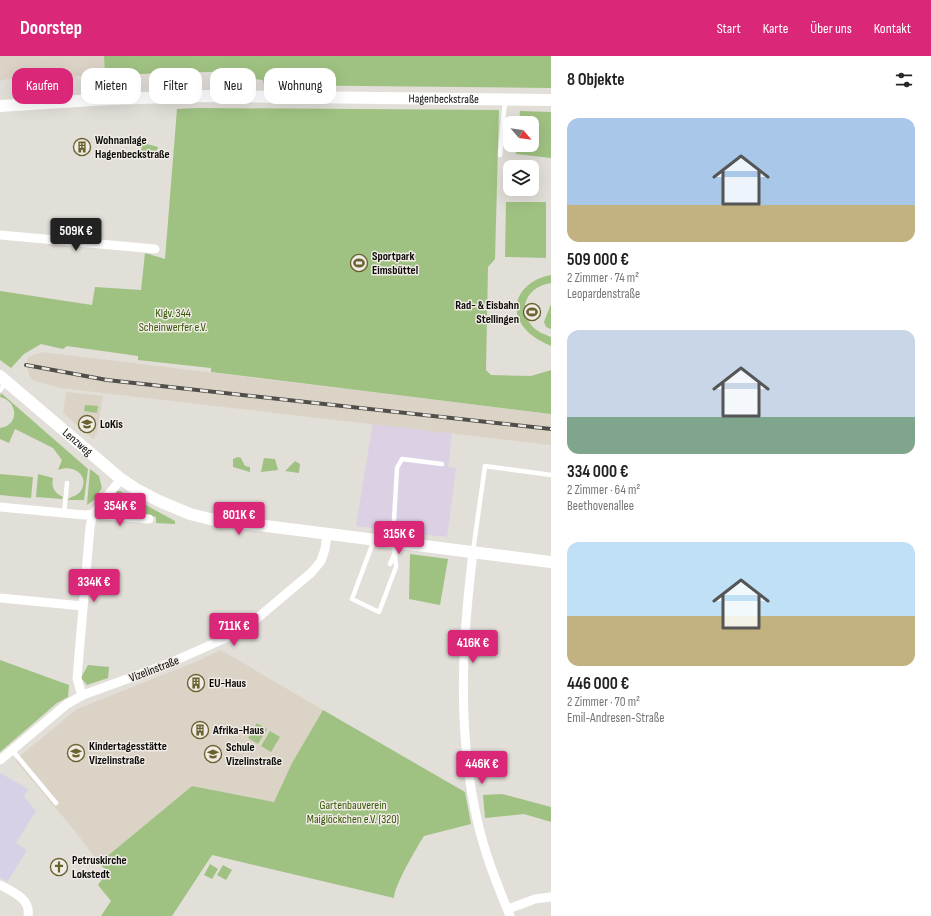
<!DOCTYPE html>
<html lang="de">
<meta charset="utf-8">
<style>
body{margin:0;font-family:"Sofia Sans Condensed",sans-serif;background:#f6f6f6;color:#222;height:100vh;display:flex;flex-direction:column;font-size:15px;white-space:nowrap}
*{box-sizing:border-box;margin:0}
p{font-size:13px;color:#767676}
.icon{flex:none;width:22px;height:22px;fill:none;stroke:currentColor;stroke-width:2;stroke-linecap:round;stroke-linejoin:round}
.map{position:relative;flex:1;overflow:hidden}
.drawer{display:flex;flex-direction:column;background:#fff;width:380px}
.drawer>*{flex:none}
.hud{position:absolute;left:12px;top:12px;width:380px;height:36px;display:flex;gap:8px}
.needle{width:26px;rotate:118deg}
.tools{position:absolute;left:503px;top:60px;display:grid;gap:8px}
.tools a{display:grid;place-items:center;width:36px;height:36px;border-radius:8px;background:#fff;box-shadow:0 4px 16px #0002;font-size:20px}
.price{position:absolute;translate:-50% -34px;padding:0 9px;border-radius:4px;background:#db2777;color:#fff;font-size:13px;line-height:26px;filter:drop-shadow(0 1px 2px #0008)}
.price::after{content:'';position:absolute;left:50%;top:24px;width:12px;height:9px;margin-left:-6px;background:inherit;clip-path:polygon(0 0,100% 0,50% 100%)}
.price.current{background:#222;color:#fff}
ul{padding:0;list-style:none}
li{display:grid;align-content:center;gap:8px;height:212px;padding:0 16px}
li span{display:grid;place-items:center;height:124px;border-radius:12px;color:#555}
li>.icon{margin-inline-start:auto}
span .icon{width:72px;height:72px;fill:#fffc;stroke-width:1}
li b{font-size:17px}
h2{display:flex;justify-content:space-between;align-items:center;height:48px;padding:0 16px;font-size:17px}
.chip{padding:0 14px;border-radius:12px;background:#fff;box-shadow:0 4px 16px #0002;font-size:14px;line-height:36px}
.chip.current{background:#db2777;color:#fff}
header{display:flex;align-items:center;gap:24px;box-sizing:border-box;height:56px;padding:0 20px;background:#db2777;color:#fff}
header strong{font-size:19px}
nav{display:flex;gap:22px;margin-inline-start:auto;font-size:14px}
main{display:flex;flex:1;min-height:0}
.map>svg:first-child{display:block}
</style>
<header>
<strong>Doorstep</strong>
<nav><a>Start</a><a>Karte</a><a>Über uns</a><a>Kontakt</a></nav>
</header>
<main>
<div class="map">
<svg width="551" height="860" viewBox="0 0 551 860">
<rect width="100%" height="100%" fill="#e2ded8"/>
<path fill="#d6d1e7" d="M0,717L28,733L24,741L36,755L16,787L27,794L7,826L0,821Z"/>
<path fill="#dbd0e4" d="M373,367L452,376L448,411L456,412L447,481L356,470Z"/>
<path fill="#dcd3c7" d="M0,0H104L105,19L7,23L0,25Z
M42,296L551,358V389L60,332L32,324L29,319L26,309L28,301Z
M66,336L103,340L97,378L93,383L63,357Z
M221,594L323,654L292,707L274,746L192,730L99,807L75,775L15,704L77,653L195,606Z"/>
<path fill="#9fc282" d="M104,0H551V32L264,29L263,24L246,22L242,15L105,19Z
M198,52L499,54L495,203L488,211L486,314L491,319L531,320L551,314V358L211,316V312L138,304V300L67,290L63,293L41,288L24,298L11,312L0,304V235L92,249L95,231L141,234L145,197L165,203L177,53Z
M520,55L551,56V102L516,98L517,89H532V67H519Z
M143,87L158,91L155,102L140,97Z
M506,146H546V202L505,201Z
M551,219V227C529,230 516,251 532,270C537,276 544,278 551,281V290C542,286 534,282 527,275C504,251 522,224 551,219Z
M551,248V273L546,271L544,266Z
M1,337L88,413L84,444H67C71,440 79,440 82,433C89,417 71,408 58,414L62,404L53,392L15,373L9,387L0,383V372C20,369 18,345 0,341Z
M85,349L98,350L97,357L84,355Z
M238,401L241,402L245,410L250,411V416L233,411V403Z
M264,402L275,403L278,414L261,416Z
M295,405L300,408L299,417L285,415Z
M90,413L99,420L102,432L94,444L87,449Z
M0,418L33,421L31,442L0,439Z
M38,418L53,422C51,432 55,437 63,441L62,443L36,441Z
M115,435H120L175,465V468L156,467V461C147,459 135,453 128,452C118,450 111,453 102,452Z
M410,498L448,503L440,549L409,543Z
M0,604L69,629L68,641L57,647L0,696Z
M88,609L109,611L108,622L87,629L81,622Z
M323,654L465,736L471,768L424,780C417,791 394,830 394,842L212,799L172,860H101L111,845L98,829L107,816L99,807L192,730L274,746L292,707Z
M257,667L267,673L258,688L248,682Z
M270,675L280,681L271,696L261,690Z
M502,738L551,751V766L524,758L485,762L483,739Z
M210,808L218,813L212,823L204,819Z
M223,809L232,814L226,824L217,819Z"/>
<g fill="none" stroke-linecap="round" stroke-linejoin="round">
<path stroke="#fff" stroke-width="4.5" d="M500,99L505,45
M0,334L6,327
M64,457L67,427
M382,483L384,467
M374,484L352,543L379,556L396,511L394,487
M390,484L394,464L397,412L402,403L442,408
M473,495L485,410L551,419
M390,508L394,499
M12,694L56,747"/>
<path stroke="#fff" stroke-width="9" d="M0,179L155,193
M0,451L84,459L93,458L121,423
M473,497C462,585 457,675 477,763C484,796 497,828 510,860
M0,542L83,550
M83,639L80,633L77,622L90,471L93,458L149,463
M0,704L67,648L83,639L165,609L242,575L312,516L321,505L325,493L327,479
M0,829C13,836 31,843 28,860
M508,853L535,843L551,841"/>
<g stroke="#fff" stroke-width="12">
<path id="s1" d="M0,50L109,43L206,40L551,44"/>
<path id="s2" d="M0,320L121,423L136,433L159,445L190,458L210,463L551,506"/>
</g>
<g stroke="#504e4b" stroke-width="4">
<path id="rail" d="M26,309L107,324L551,373"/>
</g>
<use href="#rail" stroke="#f0ebe5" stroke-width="2.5" stroke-dasharray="8" stroke-linecap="butt"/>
</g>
<defs>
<g id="building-ring" transform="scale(0.9)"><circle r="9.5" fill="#f0ebe5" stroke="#69612e" stroke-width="1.5"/><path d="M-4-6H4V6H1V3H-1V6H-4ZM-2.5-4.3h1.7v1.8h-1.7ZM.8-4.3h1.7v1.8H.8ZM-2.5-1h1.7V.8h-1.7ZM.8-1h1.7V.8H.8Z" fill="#69612e"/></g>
<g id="stadium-ring" transform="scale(0.9)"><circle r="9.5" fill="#f0ebe5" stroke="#69612e" stroke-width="1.5"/><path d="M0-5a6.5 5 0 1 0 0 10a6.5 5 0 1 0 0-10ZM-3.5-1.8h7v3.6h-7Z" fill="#69612e"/></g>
<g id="school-ring" transform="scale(0.9)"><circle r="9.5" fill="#f0ebe5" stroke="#69612e" stroke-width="1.5"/><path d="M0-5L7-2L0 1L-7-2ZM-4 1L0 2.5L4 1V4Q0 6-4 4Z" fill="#69612e"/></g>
<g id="church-ring" transform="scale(0.9)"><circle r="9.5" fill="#f0ebe5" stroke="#69612e" stroke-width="1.5"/><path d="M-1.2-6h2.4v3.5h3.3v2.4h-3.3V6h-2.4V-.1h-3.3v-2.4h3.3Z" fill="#69612e"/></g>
</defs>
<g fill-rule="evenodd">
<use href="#building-ring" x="82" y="91"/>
<use href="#stadium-ring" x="359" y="207"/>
<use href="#stadium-ring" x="532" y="256"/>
<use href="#school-ring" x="87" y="368"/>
<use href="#building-ring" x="196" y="627"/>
<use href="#building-ring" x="200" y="674"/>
<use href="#school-ring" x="76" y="697"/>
<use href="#school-ring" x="213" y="698"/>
<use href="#church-ring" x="59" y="811"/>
</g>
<g text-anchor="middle" stroke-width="3" stroke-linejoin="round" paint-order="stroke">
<g font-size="12" fill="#0c0b09" stroke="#f0ebe5">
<text dy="4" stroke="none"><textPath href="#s1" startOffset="444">Hagenbeckstraße</textPath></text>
<text dy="4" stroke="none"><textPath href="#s2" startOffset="102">Lenzweg</textPath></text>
<text transform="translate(154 613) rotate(-21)" y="4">Vizelinstraße</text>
</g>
<g font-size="12" font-weight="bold" fill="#0c0b09" stroke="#f0ebe5" text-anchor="start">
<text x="95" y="88">Wohnanlage<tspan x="95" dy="14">Hagenbeckstraße</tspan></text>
<text x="372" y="204">Sportpark<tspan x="372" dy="14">Eimsbüttel</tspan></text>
<text x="519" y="253" text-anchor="end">Rad- &amp; Eisbahn<tspan x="519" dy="14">Stellingen</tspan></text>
<text x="100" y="372">LoKis</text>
<text x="209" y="631">EU-Haus</text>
<text x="213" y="678">Afrika-Haus</text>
<text x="89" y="694">Kindertagesstätte<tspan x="89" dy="14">Vizelinstraße</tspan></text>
<text x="226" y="695">Schule<tspan x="226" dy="14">Vizelinstraße</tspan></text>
<text x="72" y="808">Petruskirche<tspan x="72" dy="14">Lokstedt</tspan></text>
</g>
<g font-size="12" fill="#345605" stroke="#f0ebe5">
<text x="173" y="261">Klgv. 344<tspan x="173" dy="14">Scheinwerfer e.V.</tspan></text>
<text x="353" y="753">Gartenbauverein<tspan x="353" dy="14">Maiglöckchen e.V. (320)</tspan></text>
</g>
</g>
</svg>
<div class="tools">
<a><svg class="needle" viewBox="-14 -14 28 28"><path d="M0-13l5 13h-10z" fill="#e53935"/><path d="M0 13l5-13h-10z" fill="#767676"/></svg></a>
<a><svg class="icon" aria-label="layers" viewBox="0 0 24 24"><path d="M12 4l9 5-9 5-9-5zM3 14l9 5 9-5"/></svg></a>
</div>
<b class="price current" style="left:76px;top:196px">509K €</b>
<b class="price" style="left:120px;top:471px">354K €</b>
<b class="price" style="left:239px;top:480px">801K €</b>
<b class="price" style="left:399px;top:499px">315K €</b>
<b class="price" style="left:94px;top:547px">334K €</b>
<b class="price" style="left:234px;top:591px">711K €</b>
<b class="price" style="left:473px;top:608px">416K €</b>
<b class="price" style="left:482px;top:729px">446K €</b>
<div class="hud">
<a class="chip current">Kaufen</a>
<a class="chip">Mieten</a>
<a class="chip">Filter</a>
<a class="chip">Neu</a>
<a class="chip">Wohnung</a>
</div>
</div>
<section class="drawer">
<h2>8 Objekte<svg class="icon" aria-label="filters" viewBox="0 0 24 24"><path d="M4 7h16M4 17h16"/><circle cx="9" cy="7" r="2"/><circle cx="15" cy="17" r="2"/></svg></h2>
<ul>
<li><span style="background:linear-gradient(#a9c7e8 70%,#c2b280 0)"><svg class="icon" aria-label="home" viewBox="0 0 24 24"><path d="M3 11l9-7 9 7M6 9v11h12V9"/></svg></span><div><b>509 000 €</b><p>2 Zimmer · 74 m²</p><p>Leopardenstraße</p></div></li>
<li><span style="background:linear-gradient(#c9d6e8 70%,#7fa58c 0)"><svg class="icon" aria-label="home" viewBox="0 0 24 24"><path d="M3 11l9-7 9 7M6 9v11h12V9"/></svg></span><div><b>334 000 €</b><p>2 Zimmer · 64 m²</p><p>Beethovenallee</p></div></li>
<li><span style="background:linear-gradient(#bfe0f5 60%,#c2b280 0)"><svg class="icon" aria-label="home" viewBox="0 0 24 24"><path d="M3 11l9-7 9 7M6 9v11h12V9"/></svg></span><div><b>446 000 €</b><p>2 Zimmer · 70 m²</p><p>Emil-Andresen-Straße</p></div></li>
</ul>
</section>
</main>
